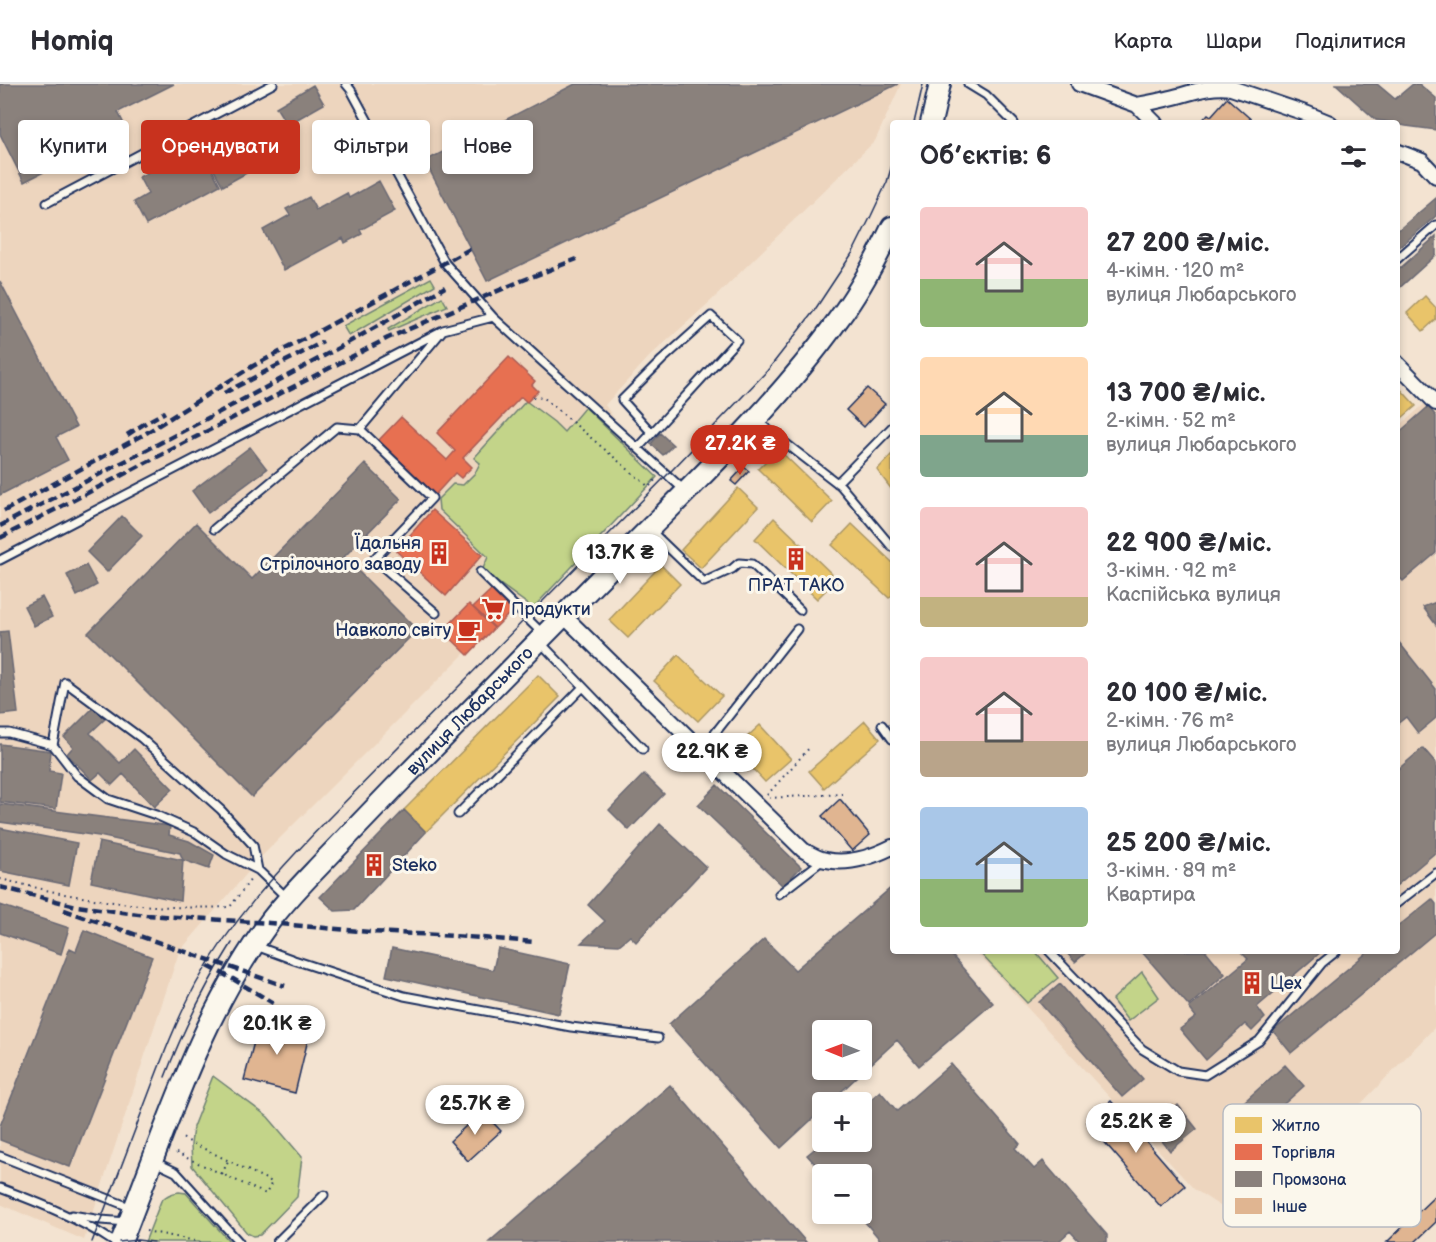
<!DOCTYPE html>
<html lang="uk">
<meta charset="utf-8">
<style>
body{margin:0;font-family:"Balsamiq Sans",sans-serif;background:#f2f2f3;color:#2b2b33;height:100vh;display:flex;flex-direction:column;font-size:22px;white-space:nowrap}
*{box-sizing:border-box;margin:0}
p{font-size:20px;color:#7c7c81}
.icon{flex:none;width:33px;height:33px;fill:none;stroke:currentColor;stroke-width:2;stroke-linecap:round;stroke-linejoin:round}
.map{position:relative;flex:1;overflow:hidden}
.panel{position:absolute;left:890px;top:36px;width:510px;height:834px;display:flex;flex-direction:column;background:#fff;border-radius:6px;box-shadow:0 3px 9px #0003}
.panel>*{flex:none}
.banner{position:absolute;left:18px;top:36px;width:570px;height:54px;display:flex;gap:12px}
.needle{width:39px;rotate:271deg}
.fabs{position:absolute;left:812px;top:936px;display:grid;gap:12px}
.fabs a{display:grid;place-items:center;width:60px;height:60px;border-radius:6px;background:#fff;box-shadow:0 3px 9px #0003;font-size:30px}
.price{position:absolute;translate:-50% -51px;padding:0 14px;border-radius:21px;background:#fff;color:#222;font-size:20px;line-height:39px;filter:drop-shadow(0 2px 3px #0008)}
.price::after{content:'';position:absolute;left:50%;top:36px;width:18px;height:14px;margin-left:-9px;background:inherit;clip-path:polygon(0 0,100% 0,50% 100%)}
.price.on{background:#c8321e;color:#fff}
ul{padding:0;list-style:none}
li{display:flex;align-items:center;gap:18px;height:150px;padding:0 30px}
li span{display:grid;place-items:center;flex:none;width:168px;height:120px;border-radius:6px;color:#555}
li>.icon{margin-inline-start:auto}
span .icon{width:72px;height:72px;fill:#fffc;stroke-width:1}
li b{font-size:26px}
h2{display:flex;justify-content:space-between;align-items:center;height:72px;padding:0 30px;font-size:26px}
.chip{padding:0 21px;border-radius:6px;background:#fff;box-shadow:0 3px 9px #0003;font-size:21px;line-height:54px}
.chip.on{background:#c8321e;color:#fff}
header{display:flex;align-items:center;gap:36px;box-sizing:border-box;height:84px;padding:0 30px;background:#fff;border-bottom:2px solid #e1e1e2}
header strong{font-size:28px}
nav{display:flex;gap:33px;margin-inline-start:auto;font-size:21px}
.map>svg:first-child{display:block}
</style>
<header>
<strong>Homiq</strong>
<nav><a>Карта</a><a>Шари</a><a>Поділитися</a></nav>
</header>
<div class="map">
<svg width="1436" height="1158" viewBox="0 0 1436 1158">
<rect width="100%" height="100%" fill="#f3e3d1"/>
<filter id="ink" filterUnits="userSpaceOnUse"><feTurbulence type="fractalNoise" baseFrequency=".0167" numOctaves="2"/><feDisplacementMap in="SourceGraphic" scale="12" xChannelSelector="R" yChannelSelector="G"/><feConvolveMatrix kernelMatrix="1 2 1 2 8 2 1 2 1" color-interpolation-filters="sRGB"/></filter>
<g filter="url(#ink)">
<path fill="#edd5be" d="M0,0H901L875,57L712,216L650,272L605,321L648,386L262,772L179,868L84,1156L0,1120Z
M1428,317L1436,327V942L1246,1139L1194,1105L975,867H1396L1397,344Z"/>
<path fill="#c3d489" stroke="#6f8274" stroke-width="1.5" d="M431,194L435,201L349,252L343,242Z
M442,213L447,222L389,247L388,245Z
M526,317L554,338L564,348L585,323L657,393L533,524L482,487L488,473L439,426L438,415L453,400L463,401L475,389L480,379L474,374Z
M978,867H1035L1058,894L1027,919Z
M1142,888L1159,913L1128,937L1112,916Z
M213,992L268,1033L302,1073L297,1113L260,1151L253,1152L247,1149L192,1082L191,1061L193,1043Z
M179,1108L186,1109L230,1158H145L161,1117C166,1111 171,1109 179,1108Z"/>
<path fill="#e9c46a" stroke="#ab9766" stroke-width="1.5" d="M1425,212L1436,224V235L1423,247L1407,229Z
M1396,300L1416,322L1396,339Z
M778,365L832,417L812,438L758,385Z
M892,370V406L877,386Z
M738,404L758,423L701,484L681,466Z
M774,434L837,495L817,515L755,455Z
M852,440L892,478V511L889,514L832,461Z
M661,481L680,500L628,554L609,536Z
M678,571L722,612L698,637L654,597Z
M538,591L560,613L426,748L404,726Z
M865,637L880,655L824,704L809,687Z
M760,641L791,675L765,698L734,665Z"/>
<path fill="#e76f51" stroke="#aa5c55" stroke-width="1.5" d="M509,273L535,297L532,301L538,307L527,318L521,313L463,374L472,383L461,394L455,389L434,412L377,358L401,333L447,376L455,367L437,349Z
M432,426L482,471L446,512L396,467Z
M491,506L512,527L495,544L473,523Z
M469,520L494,544L468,571L443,547Z"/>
<path fill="#8a817c" stroke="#696873" stroke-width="1.5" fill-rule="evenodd" d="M0,0H174L118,28L127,46L24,98L0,50Z
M575,0H898L487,197L425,77Z
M1336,0H1377L1395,15L1413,0H1419L1436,14V46L1406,42L1396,40V39L1376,36Z
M313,1L324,20L287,41L276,23Z
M277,40L290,65L223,102L209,77Z
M199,61L220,101L146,141L134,118L148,110L139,93Z
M379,97L395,127L360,146L362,150L345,159L343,154L284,186L263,146L290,131L286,125L309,113L316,126L347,109L349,114Z
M1436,114V132L1396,166V148Z
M1436,152V171L1396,207V188Z
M0,197L76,343L56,353L68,376L0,411Z
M1428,323L1436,332V469L1403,497L1396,490V351Z
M660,349L673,361L663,371L651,360Z
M250,363L267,385L208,429L192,407Z
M365,380L401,415L344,473L417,546L252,713L88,549L196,439L252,495Z
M122,432L142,452L107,488L87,468Z
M86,481L97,501L77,512L67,491Z
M42,513L52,533L34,542L24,522Z
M1436,518V541L1423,523Z
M8,547L18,629L0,631V548Z
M1398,557L1436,605V634L1418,649L1406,633L1396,641V559Z
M93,624L105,635L90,649L120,679L134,665L173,705L154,723L123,690L112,701L100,689L92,696L67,670L73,663L64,653Z
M0,660L51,667L49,687L61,689L56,725L0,718Z
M1423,664L1436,679V768L1396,802V687Z
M644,690L664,710L629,746L609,726Z
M717,701L801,783L783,802L698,721Z
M0,720L170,742L169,751L189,757L214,771L209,785L183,776L180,769L99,752L0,738Z
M404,726L426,748L354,826L335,827L320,813Z
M660,740L706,783L636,858L630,852L619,861L581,859L605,837L588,821Z
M0,744L77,759L69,801L0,787Z
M99,758L183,776L180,817L91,798Z
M892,803V867H948L993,919L919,982L897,956L830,1018H822V1026L781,1064L669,940L764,855L795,886ZM822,946H861V986H822Z
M1432,815L1436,820V848L1291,969L1273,947L1369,867H1396V844Z
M0,821L69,844L61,870L0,849Z
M84,846L152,873L70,1083L0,1056V1042L70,864L76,867Z
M392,864L493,886L498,864L570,880L559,930L386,892Z
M1065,867H1088L1075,878Z
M1141,867H1206L1225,890L1189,922Z
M1240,867H1322L1257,923L1265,934L1252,947L1245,940L1206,976L1180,945L1196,933L1189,924L1248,875Z
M1060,900L1143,995L1122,1013L1039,918Z
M951,980L1020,1060L1015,1064L1034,1085L1043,1077L1107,1151V1158H1080L1070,1147L1058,1158H882L858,1130H861V1090H824L807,1071L823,1058H861V1024L880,1007L897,1027Z
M1285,981L1304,1002L1245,1055L1226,1034Z
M670,1001L806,1158H489Z
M1178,1021L1197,1045L1170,1067L1151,1043Z"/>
<path fill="#e0b591" stroke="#1b2f5e" stroke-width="1.5" d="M1227,14L1255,39H1200L1208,30L1211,32Z
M867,304L885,320L864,343L846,326Z
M744,383L749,387L736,401L731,397Z
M840,715L870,751L852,767L822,732Z
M260,935L310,947L295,1009L244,996Z
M1111,1017L1185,1102L1161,1123L1087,1038Z
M482,1027L501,1047L468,1077L450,1057Z
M1436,1111V1138L1415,1158H1387Z"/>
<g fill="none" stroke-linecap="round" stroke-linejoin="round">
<g stroke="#1b2f5e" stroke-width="11">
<path id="lane" d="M346,0L351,6L445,179L493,233L684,406
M968,0L986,11L1014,39
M47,119L273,0
M1396,176L1436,141
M757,337L841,402L892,463
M638,364L652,349L737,256L711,232L662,276L622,316L652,349
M837,399L892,343
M214,445L337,343L360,345
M651,447L704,498L732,485L739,479L752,480L800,526
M0,476L443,246
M480,488L542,549
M436,529L374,475L432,414L360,345L443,246L493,233
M540,558L643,665
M882,641L892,655
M0,649H9L53,661L77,692L108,715L156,731L196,749L226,770L258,786
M53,661L65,598L141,654L221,726L253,761L258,786L286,813
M701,667L797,545
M458,730L583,603
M779,810L823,776
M1396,820L1436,789
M256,862L294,876L404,912L571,943L658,954
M1049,867L1142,965L1178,987L1205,991L1259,957L1322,879L1337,867
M0,1072L132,1124
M155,1078L176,1088L239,1158
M0,1104C40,1119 78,1134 114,1158
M72,1131L101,1136L127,1138
M277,1158L324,1111"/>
</g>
<g stroke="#1b2f5e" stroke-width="18">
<path id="street" d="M1079,0L1137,21L1155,39
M1137,21C1148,19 1159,17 1170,14C1192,9 1208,1 1231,4L1308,30L1330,39
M1396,67L1422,77L1436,92
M1396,278L1436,319
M563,531L803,766C810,770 818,775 826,776C849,781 872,773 892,763"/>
</g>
<g stroke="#1b2f5e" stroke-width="24">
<g id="secondary">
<path d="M931,39L940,0"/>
<path id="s1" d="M121,1158C165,1048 200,931 271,836C287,815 305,797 323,778C347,753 371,728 395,703C473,623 552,543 631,463C704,390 780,317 840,233C861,205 877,174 892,143"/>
</g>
</g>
<path stroke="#1b2f5e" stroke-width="2" stroke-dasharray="1.5 4.5" stroke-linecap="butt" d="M533,313L544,314L649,403L656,395
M767,711L811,662
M769,714L842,710
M0,795C27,801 54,809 82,813C130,822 180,825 230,823L251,795
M176,1069L266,1110L272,1098L182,1054
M222,1090L228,1077
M146,1147L201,1158"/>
<use href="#lane" stroke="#fbf7ec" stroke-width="7"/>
<use href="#street" stroke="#fbf7ec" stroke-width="14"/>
<use href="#secondary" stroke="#fbf7ec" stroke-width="20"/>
<path stroke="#1b2f5e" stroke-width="1.5" d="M914,39L923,0
M165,993C183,946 205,902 232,859
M92,1158C110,1113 127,1067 144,1022C160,980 175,939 196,900C230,838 278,787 327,736L673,385L767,287L814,227L853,168L871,132L887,98L892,81
M119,1158L137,1156L154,1158"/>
<path stroke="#1b2f5e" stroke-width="4.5" stroke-dasharray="9 4.5" stroke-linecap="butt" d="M224,309L323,258
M127,351L147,338L165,328
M4,427L143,351L253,282L308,253L470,165
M0,442C149,364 300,289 445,203
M0,454L388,254L521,197L577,175
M0,803L76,822L146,831L269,839L370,848L440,851L535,858
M64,826L285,902
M208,882L233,895L273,919"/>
</g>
</g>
<defs>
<g id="building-bare" transform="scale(1.8)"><path d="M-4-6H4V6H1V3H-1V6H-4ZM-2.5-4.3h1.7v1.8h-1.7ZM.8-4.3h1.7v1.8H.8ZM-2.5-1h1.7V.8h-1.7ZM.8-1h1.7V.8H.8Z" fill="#c8321e" stroke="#fbf7ec" stroke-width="2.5" paint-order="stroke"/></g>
<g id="supermarket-bare" transform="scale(1.8)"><path d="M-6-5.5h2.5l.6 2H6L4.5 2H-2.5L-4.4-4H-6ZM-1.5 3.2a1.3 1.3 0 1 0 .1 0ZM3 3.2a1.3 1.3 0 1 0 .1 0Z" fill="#c8321e" stroke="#fbf7ec" stroke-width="2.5" paint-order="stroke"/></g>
<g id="cafe-bare" transform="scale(1.8)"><path d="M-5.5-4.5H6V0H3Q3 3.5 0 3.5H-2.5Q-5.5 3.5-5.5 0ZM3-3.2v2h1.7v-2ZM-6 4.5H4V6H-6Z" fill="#c8321e" stroke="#fbf7ec" stroke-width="2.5" paint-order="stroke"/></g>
</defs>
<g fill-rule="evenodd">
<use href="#building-bare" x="439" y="469"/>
<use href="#building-bare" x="796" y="475"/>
<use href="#supermarket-bare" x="493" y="525"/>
<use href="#cafe-bare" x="469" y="546"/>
<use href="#building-bare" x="374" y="781"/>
<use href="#building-bare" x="1252" y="899"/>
</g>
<g text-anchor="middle" stroke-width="6" stroke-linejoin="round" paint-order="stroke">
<g font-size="18" fill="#1b2f5e" stroke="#fbf7ec" text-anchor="start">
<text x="421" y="465" text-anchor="end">Їдальня<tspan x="421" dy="21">Стрілочного заводу</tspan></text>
<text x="796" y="507" text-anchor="middle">ПРАТ ТАКО</text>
<text x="511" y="531">Продукти</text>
<text x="451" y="552" text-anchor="end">Навколо світу</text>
<text x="392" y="787">Steko</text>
<text x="1270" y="905">Цех</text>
</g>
<g font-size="18" fill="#1b2f5e" stroke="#fbf7ec">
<text dy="6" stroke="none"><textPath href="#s1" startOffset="645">вулиця Любарського</textPath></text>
</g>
</g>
<rect x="1223" y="1020" width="198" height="123" rx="9" fill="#fbf7ec" stroke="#b8bbc1" stroke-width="1.5"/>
<rect x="1235" y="1033" width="27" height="16" fill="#e9c46a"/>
<rect x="1235" y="1060" width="27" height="16" fill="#e76f51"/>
<rect x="1235" y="1087" width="27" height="16" fill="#8a817c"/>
<rect x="1235" y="1114" width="27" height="16" fill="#e0b591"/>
<g font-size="16" fill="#1b2f5e">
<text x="1272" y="1047">Житло</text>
<text x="1272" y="1074">Торгівля</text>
<text x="1272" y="1101">Промзона</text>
<text x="1272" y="1128">Інше</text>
</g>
</svg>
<div class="fabs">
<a><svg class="needle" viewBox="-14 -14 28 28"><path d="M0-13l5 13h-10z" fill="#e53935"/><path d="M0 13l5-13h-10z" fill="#7c7c81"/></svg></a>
<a>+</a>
<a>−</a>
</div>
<b class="price on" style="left:740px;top:392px">27.2K ₴</b>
<b class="price" style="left:620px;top:501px">13.7K ₴</b>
<b class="price" style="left:712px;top:700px">22.9K ₴</b>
<b class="price" style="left:277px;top:972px">20.1K ₴</b>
<b class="price" style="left:475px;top:1052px">25.7K ₴</b>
<b class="price" style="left:1136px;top:1070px">25.2K ₴</b>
<div class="banner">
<a class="chip">Купити</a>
<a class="chip on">Орендувати</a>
<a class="chip">Фільтри</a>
<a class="chip">Нове</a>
</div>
<section class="panel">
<h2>Об’єктів: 6<svg class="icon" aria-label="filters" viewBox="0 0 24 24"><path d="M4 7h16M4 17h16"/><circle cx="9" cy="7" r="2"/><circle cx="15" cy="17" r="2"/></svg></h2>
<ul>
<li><span style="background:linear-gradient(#f6c9c9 60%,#8fb573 0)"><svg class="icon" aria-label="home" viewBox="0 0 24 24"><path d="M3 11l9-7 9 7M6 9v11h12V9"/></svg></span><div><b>27 200 ₴/міс.</b><p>4-кімн. · 120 m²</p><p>вулиця Любарського</p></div></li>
<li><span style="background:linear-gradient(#ffd9b3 65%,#7fa58c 0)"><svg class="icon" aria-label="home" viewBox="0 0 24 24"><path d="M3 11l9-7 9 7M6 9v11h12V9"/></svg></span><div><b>13 700 ₴/міс.</b><p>2-кімн. · 52 m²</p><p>вулиця Любарського</p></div></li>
<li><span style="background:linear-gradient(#f6c9c9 75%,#c2b280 0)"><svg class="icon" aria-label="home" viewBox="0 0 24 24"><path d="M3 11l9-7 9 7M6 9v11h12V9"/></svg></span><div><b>22 900 ₴/міс.</b><p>3-кімн. · 92 m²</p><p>Каспійська вулиця</p></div></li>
<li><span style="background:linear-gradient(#f6c9c9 70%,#b9a48a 0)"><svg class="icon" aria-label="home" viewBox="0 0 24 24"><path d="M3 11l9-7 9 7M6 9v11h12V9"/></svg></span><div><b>20 100 ₴/міс.</b><p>2-кімн. · 76 m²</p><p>вулиця Любарського</p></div></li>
<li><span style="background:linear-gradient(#a9c7e8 60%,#8fb573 0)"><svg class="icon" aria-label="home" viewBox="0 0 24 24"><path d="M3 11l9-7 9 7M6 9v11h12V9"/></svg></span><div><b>25 200 ₴/міс.</b><p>3-кімн. · 89 m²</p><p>Квартира</p></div></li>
</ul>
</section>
</div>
